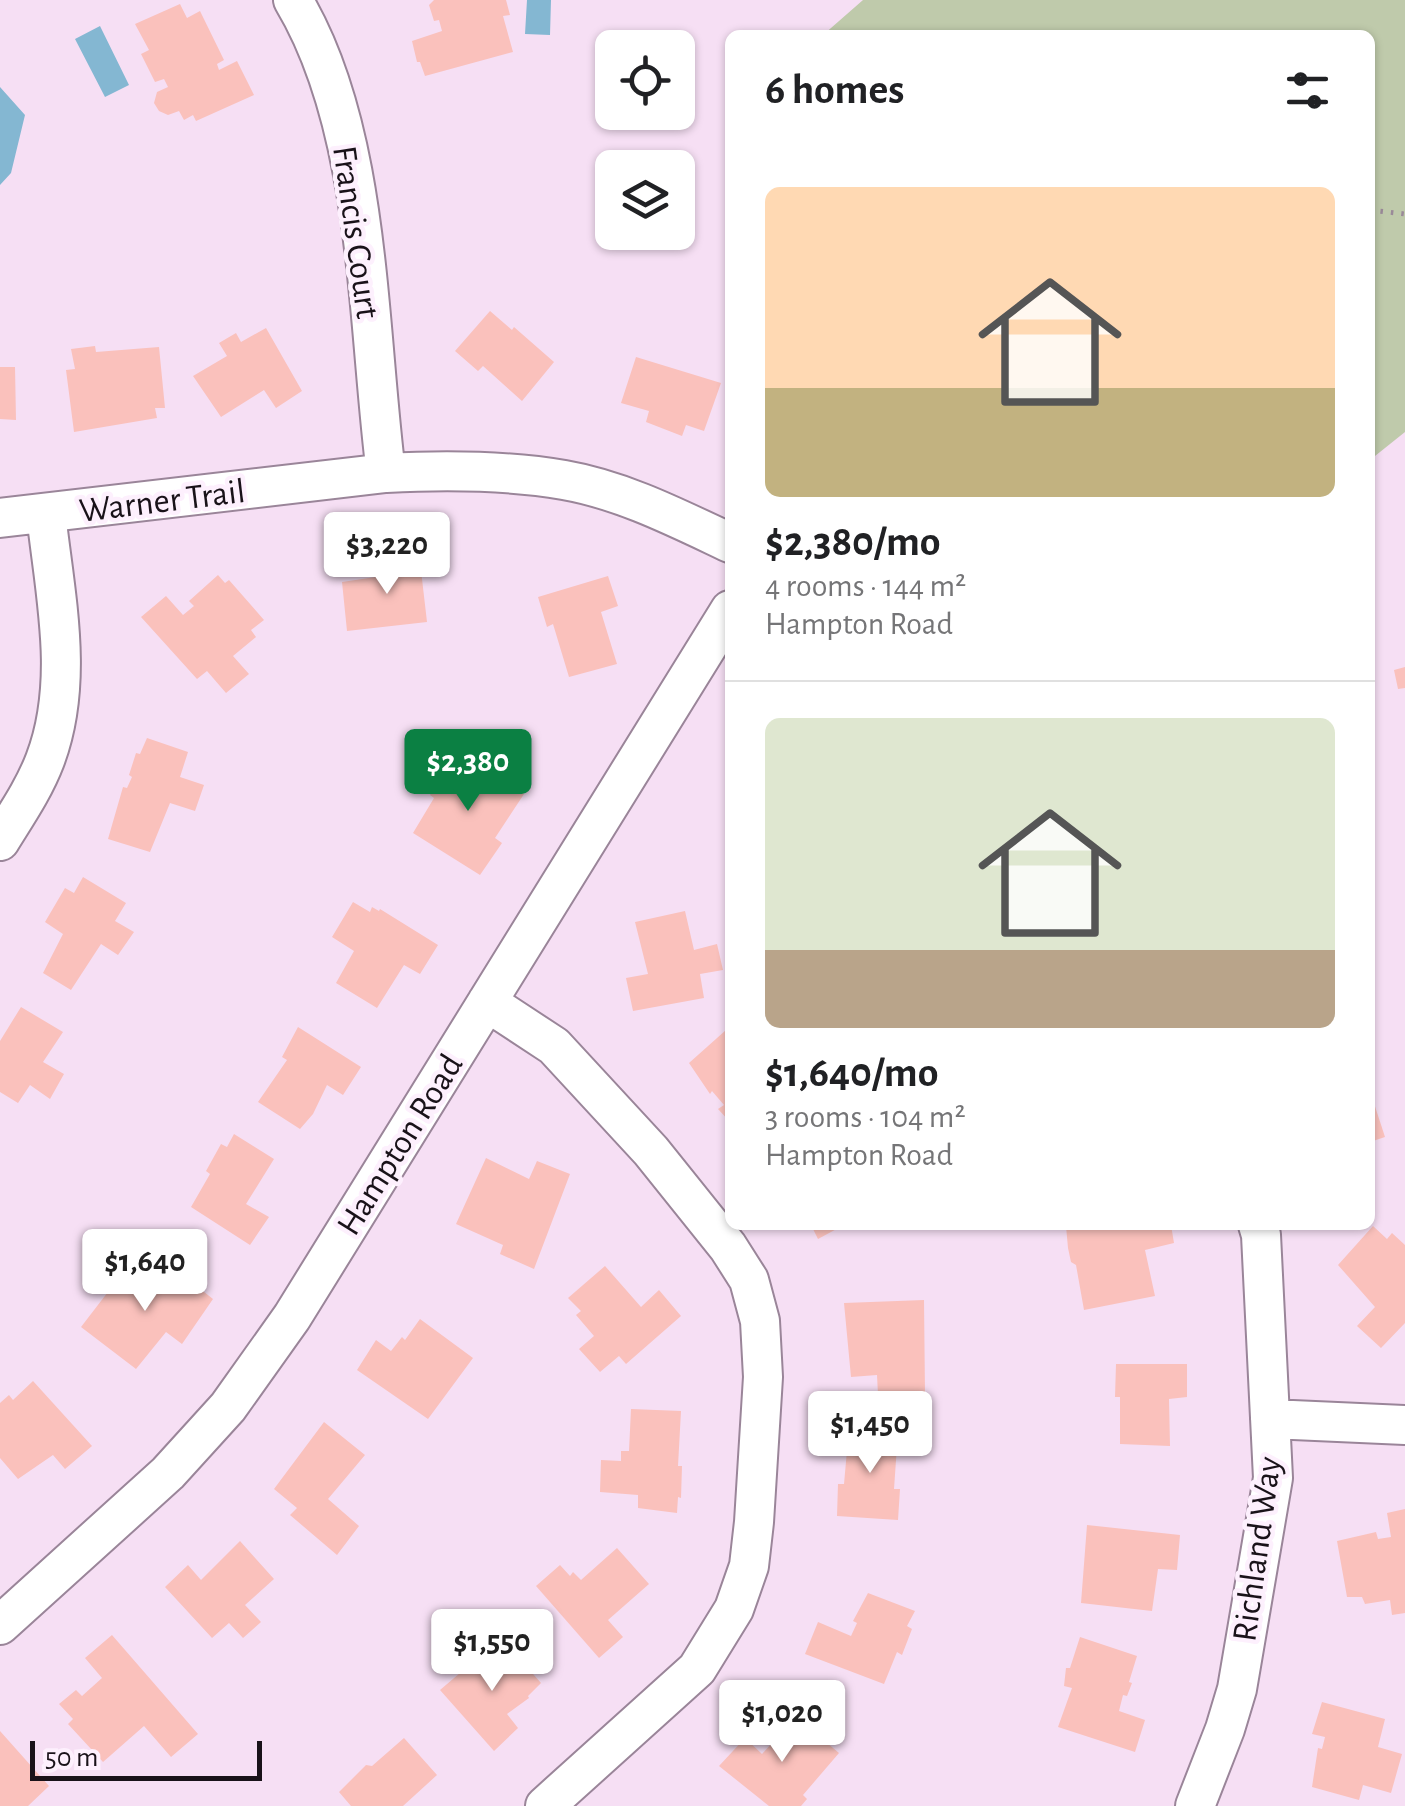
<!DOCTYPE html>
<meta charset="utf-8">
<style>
body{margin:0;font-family:"Alegreya Sans",sans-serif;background:#f2f2f2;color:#202124;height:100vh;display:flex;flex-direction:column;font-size:38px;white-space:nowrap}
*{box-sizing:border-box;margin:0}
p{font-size:32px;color:#757577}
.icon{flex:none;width:55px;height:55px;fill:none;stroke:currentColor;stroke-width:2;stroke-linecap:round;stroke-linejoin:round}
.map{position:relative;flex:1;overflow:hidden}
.details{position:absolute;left:725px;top:30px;width:650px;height:1200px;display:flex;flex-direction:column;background:#fff;border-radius:15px;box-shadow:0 2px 8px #0004}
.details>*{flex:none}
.controls{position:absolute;left:595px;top:30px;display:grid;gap:20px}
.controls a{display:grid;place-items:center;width:100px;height:100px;border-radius:15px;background:#fff;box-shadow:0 2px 8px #0004;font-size:50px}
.scale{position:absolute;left:30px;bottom:25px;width:232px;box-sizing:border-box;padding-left:10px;border:5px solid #191219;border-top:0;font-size:28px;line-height:35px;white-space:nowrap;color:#191219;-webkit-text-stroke:8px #fdf0fd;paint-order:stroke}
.price{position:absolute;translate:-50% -85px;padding:0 22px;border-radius:10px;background:#fff;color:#222;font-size:32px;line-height:65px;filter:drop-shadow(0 2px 5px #0008)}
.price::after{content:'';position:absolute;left:50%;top:60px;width:30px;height:22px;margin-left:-15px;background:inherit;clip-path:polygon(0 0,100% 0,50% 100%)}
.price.on{background:#0b8043;color:#fff}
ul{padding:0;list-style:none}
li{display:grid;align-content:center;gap:20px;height:530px;padding:0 40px}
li+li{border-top:2px solid #e0e0e0}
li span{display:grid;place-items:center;height:310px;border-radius:15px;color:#555}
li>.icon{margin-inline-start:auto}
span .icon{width:180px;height:180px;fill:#fffc;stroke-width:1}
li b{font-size:42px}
h2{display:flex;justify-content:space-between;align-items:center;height:120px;padding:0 40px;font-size:42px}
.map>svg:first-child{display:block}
</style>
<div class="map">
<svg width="1405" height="1806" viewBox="0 0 1405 1806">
<rect width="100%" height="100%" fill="#f6dff4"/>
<path fill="#bfcaab" d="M863,0H1405V432L1370,460V35H823Z"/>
<path fill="#84b7d2" d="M527,0H551L550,35L525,34Z
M100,26L129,85L105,97L75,39Z
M0,87L25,115L11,173L0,185Z"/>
<path fill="#fac1bc" d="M434,0H506L510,15L503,16L513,52L425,76L420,62H417L412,41L442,31L439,20L434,21L429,5Z
M180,4L187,18L200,11L224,60L217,64L219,70L237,61L254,95L196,121L193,115L184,120L179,111L168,115L159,111L154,103L157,92L168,87L164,79L155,82L141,54L149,50L135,24Z
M490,311L512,330L514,327L554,362L522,401L483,366L478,371L455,351Z
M266,328L302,391L276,408L264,390L221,417L193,376L227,356L219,343L236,333L241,342Z
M95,346L96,352L159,347L165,408H155L157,418L74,432L66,370L75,369L71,349Z
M636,357L721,383L704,431L686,425L682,436L646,422L649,411L621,403Z
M0,367H15L16,420L0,419Z
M419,553L427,622L347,631L342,582L389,575L386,559Z
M218,575L225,583L229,580L264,620L251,630L256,637L233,656L249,674L226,693L207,671L197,679L141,617L166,596L183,615L194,606L189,601Z
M608,576L618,606L601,612L617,664L569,677L553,624L547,627L538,597Z
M1405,667V688L1398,689L1394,670Z
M147,738L188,752L180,777L204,785L195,811L170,803L150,852L108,839L123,787L127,788L132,777L129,775L136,753L140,754Z
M461,755L524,794L495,838L502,843L480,875L413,833L434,798L430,795L446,767L451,771Z
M83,877L126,903L115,921L134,932L118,955L101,944L71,990L43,973L63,934L45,922L65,888L74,893Z
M353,902L370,912L372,907L379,911L380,909L438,945L420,974L404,965L377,1008L336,983L354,951L332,937Z
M685,911L694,950L717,944L723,970L700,974L704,998L633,1011L626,978L648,974L635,922Z
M21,1007L63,1032L43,1062L64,1074L50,1099L30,1085L18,1103L0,1092V1041Z
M298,1027L361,1067L343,1095L327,1085L313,1114L300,1129L258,1102L287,1060L282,1057Z
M726,1030L730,1035V1122L718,1109L724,1105L712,1091L710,1094L689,1063Z
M1370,1091L1385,1137L1370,1142Z
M234,1134L274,1159L246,1204L269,1217L250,1245L191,1207L210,1174L206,1171L221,1144L227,1147Z
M486,1158L529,1179L537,1161L570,1174L534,1269L500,1254L503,1245L456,1224Z
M811,1225H844L818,1239Z
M1070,1225H1171L1174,1243L1145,1250L1155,1296L1084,1310L1076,1265L1071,1262L1068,1248L1066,1226Z
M1373,1226L1387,1239L1392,1233L1405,1245V1323L1381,1348L1357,1326L1375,1307L1338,1265Z
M131,1262L168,1289L180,1273L213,1299L182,1344L166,1332L136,1369L81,1327Z
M605,1266L641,1307L659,1290L681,1316L626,1364L619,1356L600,1372L579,1349L594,1336L576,1315L581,1311L568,1298Z
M924,1300L925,1394L878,1395L877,1375L851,1377L844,1303Z
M420,1319L473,1358L428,1419L357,1370L376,1340L391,1351L402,1337L405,1340Z
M1116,1364H1187V1397L1169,1399L1170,1446L1120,1444V1397H1115Z
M33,1381L92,1446L65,1469L53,1455L18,1479L0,1458V1403L9,1395L13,1400Z
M631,1409L681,1411L678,1466H682L681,1498L678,1497L677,1513L638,1508V1495L600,1492L601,1460L621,1461V1451H629Z
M324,1422L365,1455L328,1499L359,1526L337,1555L290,1515L297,1508L274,1489Z
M849,1428L898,1432L894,1489H900L898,1520L837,1516L838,1484H844Z
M1405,1509V1613L1392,1615L1390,1600L1365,1604L1362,1597H1347L1337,1541L1376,1532L1378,1539L1391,1537L1387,1513Z
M1087,1525L1180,1535L1177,1570L1158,1569L1152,1611L1081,1603Z
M240,1541L274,1579L245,1605L261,1622L243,1638L229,1623L212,1638L165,1587L188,1565L201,1580Z
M617,1548L649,1584L608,1620L623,1637L599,1658L536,1586L560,1565L570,1576L573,1572L581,1580Z
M868,1593L915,1611L907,1626L912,1629L902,1655L897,1652L884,1684L805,1654L818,1622L851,1636L857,1623L853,1621Z
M112,1635L198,1734L171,1757L144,1726L103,1762L68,1724L73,1719L59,1704L76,1690L82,1696L102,1678L85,1658Z
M1080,1637L1137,1656L1129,1682L1132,1683L1127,1696L1123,1695L1119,1711L1145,1720L1135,1752L1058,1727L1072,1688L1064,1686L1066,1668H1070Z
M505,1642L541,1683L528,1696L529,1698L507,1714L518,1728L494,1751L440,1690L467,1667L471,1672Z
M1322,1702L1385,1719L1378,1747L1402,1754L1391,1793L1363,1785L1359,1800L1312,1787L1318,1748L1322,1749L1325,1737L1312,1734Z
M796,1717L839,1753L803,1795L807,1799L801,1806H769L719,1766L745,1738L762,1754Z
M0,1731L49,1786L28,1806H0Z
M404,1738L437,1775L403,1806H351L339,1792L366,1765L372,1766Z"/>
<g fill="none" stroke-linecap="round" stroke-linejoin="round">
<g stroke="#9a8599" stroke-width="42">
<path id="minor" d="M293,0C371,130 367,324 386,473
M0,518L386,473C445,470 506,470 564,480C622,490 677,518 730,543
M0,841C16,815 34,789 45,760C75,681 55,595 46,514
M487,1002L554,1046L651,1151L728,1247L749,1280L760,1321L763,1377L754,1522L749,1566L734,1609L697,1669L545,1806
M1270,1419L1405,1425
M0,1625L168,1473L228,1407L292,1317L730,610
M1195,1806L1225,1729L1237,1689L1273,1478L1261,1235L1258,1225"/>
</g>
<path stroke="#9a8a99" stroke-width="5" stroke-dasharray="2.5 8" stroke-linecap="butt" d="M1370,210L1405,214"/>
<use href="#minor" stroke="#fff" stroke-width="38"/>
</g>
<g text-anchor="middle" stroke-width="9" stroke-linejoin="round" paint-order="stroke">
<g font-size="35" fill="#191219" stroke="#fdf0fd">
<text transform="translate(357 232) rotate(82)" y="12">Francis Court</text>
<text transform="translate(162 500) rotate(-7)" y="12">Warner Trail</text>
<text transform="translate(399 1144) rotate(-58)" y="12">Hampton Road</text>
<text transform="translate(1256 1549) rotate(-82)" y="12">Richland Way</text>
</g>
</g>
</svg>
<div class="controls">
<a><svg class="icon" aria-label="locate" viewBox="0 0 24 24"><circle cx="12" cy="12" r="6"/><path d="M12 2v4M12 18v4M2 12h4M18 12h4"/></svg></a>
<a><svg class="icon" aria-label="layers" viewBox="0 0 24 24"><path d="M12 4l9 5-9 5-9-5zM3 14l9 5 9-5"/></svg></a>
</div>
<div class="scale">50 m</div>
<b class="price" style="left:387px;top:597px">$3,220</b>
<b class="price on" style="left:468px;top:814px">$2,380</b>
<b class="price" style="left:145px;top:1314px">$1,640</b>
<b class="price" style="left:870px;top:1476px">$1,450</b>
<b class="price" style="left:492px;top:1694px">$1,550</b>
<b class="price" style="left:782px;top:1765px">$1,020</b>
<section class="details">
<h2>6 homes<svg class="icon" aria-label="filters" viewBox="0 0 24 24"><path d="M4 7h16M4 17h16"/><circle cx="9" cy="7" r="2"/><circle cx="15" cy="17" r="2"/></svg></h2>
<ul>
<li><span style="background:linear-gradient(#ffd9b3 65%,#c2b280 0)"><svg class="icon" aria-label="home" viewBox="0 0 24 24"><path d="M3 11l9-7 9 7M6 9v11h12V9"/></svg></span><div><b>$2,380/mo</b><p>4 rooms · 144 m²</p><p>Hampton Road</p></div></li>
<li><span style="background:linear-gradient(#dfe7d0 75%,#b9a48a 0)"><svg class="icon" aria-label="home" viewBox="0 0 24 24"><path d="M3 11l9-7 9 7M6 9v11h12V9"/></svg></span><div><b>$1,640/mo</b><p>3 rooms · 104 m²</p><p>Hampton Road</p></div></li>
</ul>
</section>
</div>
